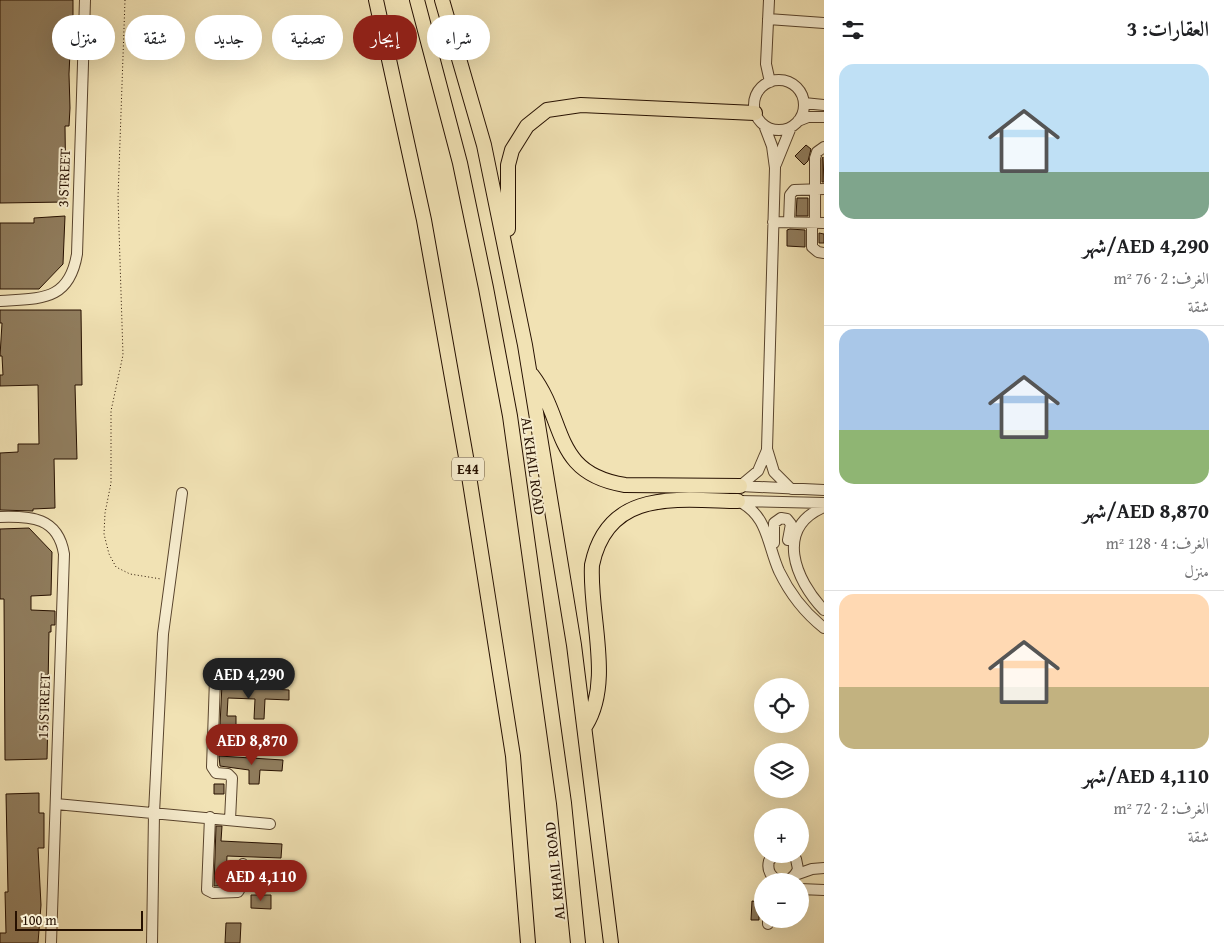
<!DOCTYPE html>
<html lang="ar">
<meta charset="utf-8">
<style>
body{margin:0;font-family:"Gentium Book Plus",Amiri,serif;background:#f2f2f2;color:#202124;direction:rtl;height:100vh;display:flex;flex-direction:column;font-size:19px;white-space:nowrap}
*{box-sizing:border-box;margin:0}
p{font-size:16px;color:#757577}
.icon{flex:none;width:28px;height:28px;fill:none;stroke:currentColor;stroke-width:2;stroke-linecap:round;stroke-linejoin:round}
.map{position:relative;flex:1;overflow:hidden;direction:ltr}
.panel{display:flex;flex-direction:column;background:#fff;width:400px}
.panel>*{flex:none}
.top-card{position:absolute;left:15px;top:15px;width:475px;height:45px;direction:rtl;display:flex;gap:10px}
.buttons{position:absolute;left:754px;top:678px;display:grid;gap:10px}
.buttons a{display:grid;place-items:center;width:55px;height:55px;border-radius:50%;background:#fff;box-shadow:0 5px 20px #0002;font-size:25px}
.scale{position:absolute;left:15px;bottom:12px;width:128px;box-sizing:border-box;padding-left:5px;border:2px solid #261000;border-top:0;font-size:14px;line-height:18px;white-space:nowrap;color:#261000;-webkit-text-stroke:4px #f6ecce;paint-order:stroke}
.price{position:absolute;translate:-50% -42px;padding:0 11px;border-radius:18px;background:#8f2418;color:#fff;font-size:16px;line-height:32px;filter:drop-shadow(0 1px 2px #0008)}
.price::after{content:'';position:absolute;left:50%;top:30px;width:15px;height:11px;margin-left:-8px;background:inherit;clip-path:polygon(0 0,100% 0,50% 100%)}
.price.selected{background:#222;color:#fff}
ul{padding:0;list-style:none}
li{display:grid;align-content:center;gap:10px;height:265px;padding:0 15px}
li+li{border-top:1px solid #e0e0e0}
li span{display:grid;place-items:center;height:155px;border-radius:15px;color:#555}
li>.icon{margin-inline-start:auto}
span .icon{width:90px;height:90px;fill:#fffc;stroke-width:1}
li b{font-size:21px}
h2{display:flex;justify-content:space-between;align-items:center;height:60px;padding:0 15px;font-size:21px}
.tag{padding:0 18px;border-radius:22px;background:#fff;box-shadow:0 5px 20px #0002;font-size:18px;line-height:45px}
.tag.selected{background:#8f2418;color:#fff}
main{display:flex;flex:1;min-height:0}
.map>svg:first-child{display:block}
</style>
<main>
<section class="panel">
<h2>العقارات: 3<svg class="icon" aria-label="filters" viewBox="0 0 24 24"><path d="M4 7h16M4 17h16"/><circle cx="9" cy="7" r="2"/><circle cx="15" cy="17" r="2"/></svg></h2>
<ul>
<li><span style="background:linear-gradient(#bfe0f5 70%,#7fa58c 0)"><svg class="icon" aria-label="home" viewBox="0 0 24 24"><path d="M3 11l9-7 9 7M6 9v11h12V9"/></svg></span><div><b>AED 4,290/شهر</b><p>الغرف: 2 · 76 m²</p><p>شقة</p></div></li>
<li><span style="background:linear-gradient(#a9c7e8 65%,#8fb573 0)"><svg class="icon" aria-label="home" viewBox="0 0 24 24"><path d="M3 11l9-7 9 7M6 9v11h12V9"/></svg></span><div><b>AED 8,870/شهر</b><p>الغرف: 4 · 128 m²</p><p>منزل</p></div></li>
<li><span style="background:linear-gradient(#ffd9b3 60%,#c2b280 0)"><svg class="icon" aria-label="home" viewBox="0 0 24 24"><path d="M3 11l9-7 9 7M6 9v11h12V9"/></svg></span><div><b>AED 4,110/شهر</b><p>الغرف: 2 · 72 m²</p><p>شقة</p></div></li>
</ul>
</section>
<div class="map">
<svg width="824" height="943" viewBox="0 0 824 943">
<rect width="100%" height="100%" fill="#f1e2b4"/>
<filter id="stains"><feTurbulence type="fractalNoise" baseFrequency=".004" numOctaves="4"/><feColorMatrix values="0 0 0 0 .2 0 0 0 0 .09 0 0 0 0 .02 0 0 0 .5 -.17"/></filter>
<radialGradient id="worn" r=".72"><stop offset=".6" stop-color="#630" stop-opacity="0"/><stop offset="1" stop-color="#630" stop-opacity=".3"/></radialGradient>
<path fill="#907d5e" stroke="#261000" d="M0,0H73V52H70L69,74L70,108L69,126H65L66,202L0,203Z
M806,145L811,149L808,161L804,165L795,156Z
M823,157L824,182H822V159Z
M797,198H808V216H796Z
M65,216L63,264L39,289H0V223H34V218Z
M790,229L805,230V247L787,246V230Z
M819,233L824,234V243H819Z
M0,310H81L82,385H75L77,459H54L55,508L33,509V511L0,510V453L18,452V444H39L38,385L0,386V375H3L2,356H0L2,323H0Z
M29,528L52,552L51,595L31,596V610L55,611V625H51V632H49L48,686H45L46,717H48L47,759L5,760L4,599H0V529Z
M222,684H226V686L289,690V700L265,699L264,719H254L255,699L228,698L227,716H236V725H220Z
M219,756L283,760L282,771L260,770L259,784H249V770L220,766Z
M214,784H224V794H214Z
M39,793V813H44V848H38L41,905L38,943H0V933H6L5,892H8L6,794Z
M216,826H222L221,841L282,844L281,858L227,856L226,879H233V885L214,886Z
M251,895H271V909L251,908Z
M752,901L759,902V920H751Z
M226,923H241L240,943H225Z"/>
<g fill="none" stroke-linecap="round" stroke-linejoin="round">
<g stroke="#59442d" stroke-width="12">
<path id="minor" d="M769,0L766,64L770,82
M768,19L824,23
M754 105a25 25 0 1 1 50 0a25 25 0 1 1-50 0Z
M804,103L824,105
M798,121L808,117H824
M764,125L772,146L775,168L767,449L774,472L791,489
M776,164L791,127
M773,222L824,223
M789,222L790,195L794,190L824,189
M812,223V247L818,252L824,253
M815,223V158L817,152L824,147
M0,301C40,298 69,302 77,254L85,0
M740,486L824,490
M740,486L758,471L767,450
M738,501C768,515 767,544 779,571C790,594 805,613 824,628
M739,501L824,503
M824,507C774,528 795,580 824,610
M0,517C31,516 58,517 64,554L51,943
M774,543V523L781,518L787,519L791,524L788,540
M213,737L271,741
M56,804L270,824
M210,817L207,890L213,893L238,892L241,887L243,864
M230,820L232,778L228,774L216,773L212,767L215,679L220,675L283,676
M775,854L769,861C764,881 790,889 798,869L796,859L791,854
M795,875L812,869L824,868
M800,889L824,890
M800,897H801
M768,924V919
M152,943L154,813L163,634L182,493"/>
</g>
<g stroke="#261000" stroke-width="16">
<path id="highway" d="M376,0L424,220L466,457L513,756L528,943
M417,0L460,163L486,288L510,416L564,803L578,943
M442,0L484,145L525,345L574,645L611,943
M508,229V165L512,150L527,126L547,110L581,105L755,113
M532,375C567,421 551,473 625,485L740,486
M586,725C613,681 589,615 592,565C608,488 678,500 738,501"/>
</g>
<path stroke="#261000" stroke-width="1" stroke-dasharray="1 2.5" stroke-linecap="butt" d="M125,0L118,198L123,355L111,411V483L105,513L104,534L109,554L116,567L130,574L161,579"/>
<use href="#minor" stroke="#f6ecce" stroke-width="10"/>
<use href="#highway" stroke="#f1e2b4" stroke-width="14"/>
</g>
<g text-anchor="middle" stroke-width="4" stroke-linejoin="round" paint-order="stroke">
<rect fill="#f6ecce" stroke="#64523e" stroke-width="1" x="452" y="457.5" width="32" height="23" rx="4"/>
<g font-size="14" font-weight="bold" fill="#261000">
<text x="468" y="474">E44</text>
</g>
<g font-size="15" fill="#261000" stroke="#f6ecce">
<text transform="translate(64 178) rotate(-88)" y="5">3 STREET</text>
<text transform="translate(533 466) rotate(82)" y="5">AL KHAIL ROAD</text>
<text transform="translate(44 706) rotate(-88)" y="5">15 STREET</text>
<text transform="translate(555 871) rotate(-96)" y="5">AL KHAIL ROAD</text>
</g>
</g>
<rect width="100%" height="100%" filter="url(#stains)"/>
<rect width="100%" height="100%" fill="url(#worn)"/>
</svg>
<div class="buttons">
<a><svg class="icon" aria-label="locate" viewBox="0 0 24 24"><circle cx="12" cy="12" r="6"/><path d="M12 2v4M12 18v4M2 12h4M18 12h4"/></svg></a>
<a><svg class="icon" aria-label="layers" viewBox="0 0 24 24"><path d="M12 4l9 5-9 5-9-5zM3 14l9 5 9-5"/></svg></a>
<a>+</a>
<a>−</a>
</div>
<div class="scale">100 m</div>
<b class="price selected" style="left:249px;top:700px">AED 4,290</b>
<b class="price" style="left:252px;top:766px">AED 8,870</b>
<b class="price" style="left:261px;top:902px">AED 4,110</b>
<div class="top-card">
<a class="tag">شراء</a>
<a class="tag selected">إيجار</a>
<a class="tag">تصفية</a>
<a class="tag">جديد</a>
<a class="tag">شقة</a>
<a class="tag">منزل</a>
</div>
</div>
</main>
